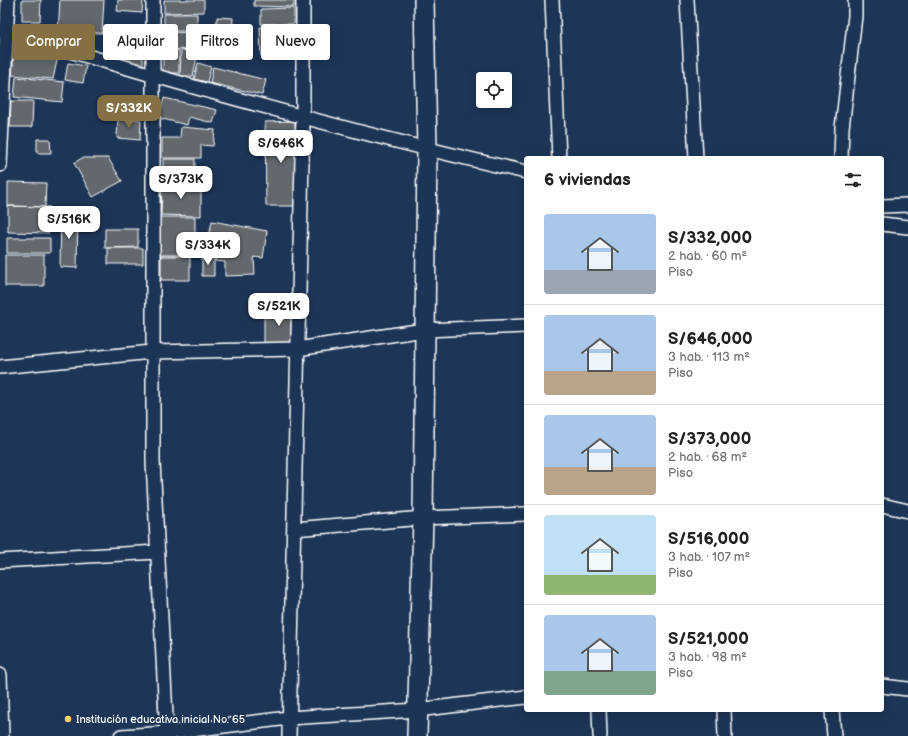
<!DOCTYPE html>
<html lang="es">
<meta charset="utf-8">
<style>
body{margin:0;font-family:"Balsamiq Sans",sans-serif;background:#f2f2f2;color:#202124;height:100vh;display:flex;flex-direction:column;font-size:15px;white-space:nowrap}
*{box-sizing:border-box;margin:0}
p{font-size:13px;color:#757577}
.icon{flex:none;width:22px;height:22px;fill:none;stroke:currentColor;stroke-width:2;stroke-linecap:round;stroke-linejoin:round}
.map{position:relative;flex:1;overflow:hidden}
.sheet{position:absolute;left:524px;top:156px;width:360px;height:556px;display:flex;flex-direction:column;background:#fff;border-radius:4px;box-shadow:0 2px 10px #0003}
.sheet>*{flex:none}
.banner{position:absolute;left:12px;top:24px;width:380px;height:36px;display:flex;gap:8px}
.buttons{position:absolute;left:476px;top:72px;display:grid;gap:8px}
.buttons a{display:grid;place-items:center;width:36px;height:36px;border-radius:4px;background:#fff;box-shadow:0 2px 10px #0003;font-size:20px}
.price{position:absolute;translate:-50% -34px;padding:0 9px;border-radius:8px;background:#fff;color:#222;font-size:13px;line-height:26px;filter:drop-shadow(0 1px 2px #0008)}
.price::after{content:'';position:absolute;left:50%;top:24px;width:12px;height:9px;margin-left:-6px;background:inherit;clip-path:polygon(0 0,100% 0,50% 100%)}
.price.selected{background:#847042;color:#fff}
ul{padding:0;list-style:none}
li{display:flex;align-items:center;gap:12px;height:100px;padding:0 20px}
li+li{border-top:1px solid #e0e0e0}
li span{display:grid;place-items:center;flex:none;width:112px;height:80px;border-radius:4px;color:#555}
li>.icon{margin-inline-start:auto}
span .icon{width:48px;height:48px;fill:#fffc;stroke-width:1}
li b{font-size:17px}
h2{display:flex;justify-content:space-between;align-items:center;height:48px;padding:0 20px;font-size:17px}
.tag{padding:0 14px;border-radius:4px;background:#fff;box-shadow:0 2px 10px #0003;font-size:14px;line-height:36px}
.tag.selected{background:#847042;color:#fff}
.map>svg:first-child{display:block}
</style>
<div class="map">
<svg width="908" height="736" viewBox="0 0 908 736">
<rect width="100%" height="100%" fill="#1d3557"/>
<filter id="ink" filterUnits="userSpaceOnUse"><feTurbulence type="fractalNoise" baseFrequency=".025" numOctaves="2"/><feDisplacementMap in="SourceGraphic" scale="8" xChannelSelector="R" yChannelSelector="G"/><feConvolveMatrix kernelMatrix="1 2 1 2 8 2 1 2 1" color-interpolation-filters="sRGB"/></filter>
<g filter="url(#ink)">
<path fill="#62676d" stroke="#fff" d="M22,0H41L40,21H22Z
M60,0H104L102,33L58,32Z
M118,0H143L142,13L117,11Z
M164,0H204V12L164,13Z
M254,0H294V7L254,6Z
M294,8V24H261V9Z
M164,14H197V31H164Z
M217,17L233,18L232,36L216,35Z
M294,26L295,55L261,56L260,27Z
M165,32L202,33V50L165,49Z
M122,38L143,40V68L123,59Z
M24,48L58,56L53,79L12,75L14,54Z
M163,50H179V73H163Z
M181,50L198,52L193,76H180Z
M68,63L86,66L83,83L65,80Z
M198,63L211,67L207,82L194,79Z
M213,67L266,80L262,95L210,83Z
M16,77L64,82L62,102L14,97Z
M164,98L217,110L213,123L189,117L187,125L159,118Z
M11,101H33L32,127H10Z
M118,118L141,120L140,140L117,138Z
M295,121L296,206H266L265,122Z
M181,127L215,130L213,146L201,145V158H162V138H180Z
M37,139H50L51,153H37Z
M82,158H108L122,181L93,197L74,163Z
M163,159H195V183H163Z
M8,182L46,183L45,207L8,206Z
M162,183L201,184V216L161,215Z
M8,206L50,207L49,233L8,232Z
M61,212H78L77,268L60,267Z
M159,217H195V241H207V255H159Z
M212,221L267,231L263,258L254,257L255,275L225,276V262L215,261V253H212L213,237L209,236Z
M105,229H138V247L105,248Z
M7,238H50V253H7Z
M108,248H143V264H108Z
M5,255H44V286H5Z
M161,256H190V280H161Z
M202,256H214V276H202Z
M293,309L294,344L264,345V310Z"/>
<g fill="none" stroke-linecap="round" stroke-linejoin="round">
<g stroke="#fff" stroke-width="16">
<path id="street" d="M153,0V461L167,736
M552,0L559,158
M687,0L696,158
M0,31L7,32C178,84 351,133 526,172
M841,158L842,128L855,16V0
M0,165L8,0
M882,206L908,205
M882,224L908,227
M0,367L152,352L297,349L424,330L526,326
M882,505L908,511
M294,529L423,518L526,514
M0,561L158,552
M0,675L2,736
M882,686L908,689
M599,710L600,736
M724,710L725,736
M832,710L834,736
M121,736L167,733L288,718L417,710L526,697
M289,736L303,116V0"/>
</g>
<g stroke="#fff" stroke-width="22">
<path id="secondary" d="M417,736L423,518L427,150L424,0"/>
</g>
<use href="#street" stroke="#1d3557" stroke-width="13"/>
<use href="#secondary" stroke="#1d3557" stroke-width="19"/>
</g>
</g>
<circle fill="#ffd166" stroke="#1d3557" stroke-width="1.5" cx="68" cy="719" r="4"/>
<g text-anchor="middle" stroke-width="3.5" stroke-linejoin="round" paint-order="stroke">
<g font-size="11" fill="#fff" stroke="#1d3557" text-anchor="start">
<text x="76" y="723">Institución educativa inicial No. 65</text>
</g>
</g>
</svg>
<div class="buttons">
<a><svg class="icon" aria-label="locate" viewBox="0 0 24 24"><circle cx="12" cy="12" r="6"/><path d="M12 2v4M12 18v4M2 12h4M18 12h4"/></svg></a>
</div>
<b class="price selected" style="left:129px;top:129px">S/332K</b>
<b class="price" style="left:281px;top:164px">S/646K</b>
<b class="price" style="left:181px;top:200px">S/373K</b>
<b class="price" style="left:69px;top:240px">S/516K</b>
<b class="price" style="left:208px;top:266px">S/334K</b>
<b class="price" style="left:279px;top:327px">S/521K</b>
<div class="banner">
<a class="tag selected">Comprar</a>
<a class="tag">Alquilar</a>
<a class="tag">Filtros</a>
<a class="tag">Nuevo</a>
</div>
<section class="sheet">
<h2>6 viviendas<svg class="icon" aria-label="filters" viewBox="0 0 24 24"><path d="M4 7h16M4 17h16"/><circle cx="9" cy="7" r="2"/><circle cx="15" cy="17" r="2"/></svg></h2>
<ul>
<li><span style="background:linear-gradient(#a9c7e8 70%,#9aa5b1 0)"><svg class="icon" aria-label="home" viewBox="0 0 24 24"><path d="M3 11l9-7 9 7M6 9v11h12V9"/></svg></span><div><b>S/332,000</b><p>2 hab. · 60 m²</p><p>Piso</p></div></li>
<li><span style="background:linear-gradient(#a9c7e8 70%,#b9a48a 0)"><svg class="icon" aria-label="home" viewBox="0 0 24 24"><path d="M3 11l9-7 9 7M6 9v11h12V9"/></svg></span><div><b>S/646,000</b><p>3 hab. · 113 m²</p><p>Piso</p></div></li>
<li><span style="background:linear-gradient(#a9c7e8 65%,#b9a48a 0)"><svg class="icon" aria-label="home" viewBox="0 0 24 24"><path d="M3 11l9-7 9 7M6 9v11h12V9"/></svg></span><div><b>S/373,000</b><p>2 hab. · 68 m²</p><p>Piso</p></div></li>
<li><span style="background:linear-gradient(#bfe0f5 75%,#8fb573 0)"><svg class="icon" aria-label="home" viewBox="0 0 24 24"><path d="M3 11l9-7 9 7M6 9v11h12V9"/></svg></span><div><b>S/516,000</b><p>3 hab. · 107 m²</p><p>Piso</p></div></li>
<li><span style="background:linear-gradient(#a9c7e8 70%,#7fa58c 0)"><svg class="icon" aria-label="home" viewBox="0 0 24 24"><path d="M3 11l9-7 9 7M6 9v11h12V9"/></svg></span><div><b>S/521,000</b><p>3 hab. · 98 m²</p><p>Piso</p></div></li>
</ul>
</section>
</div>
